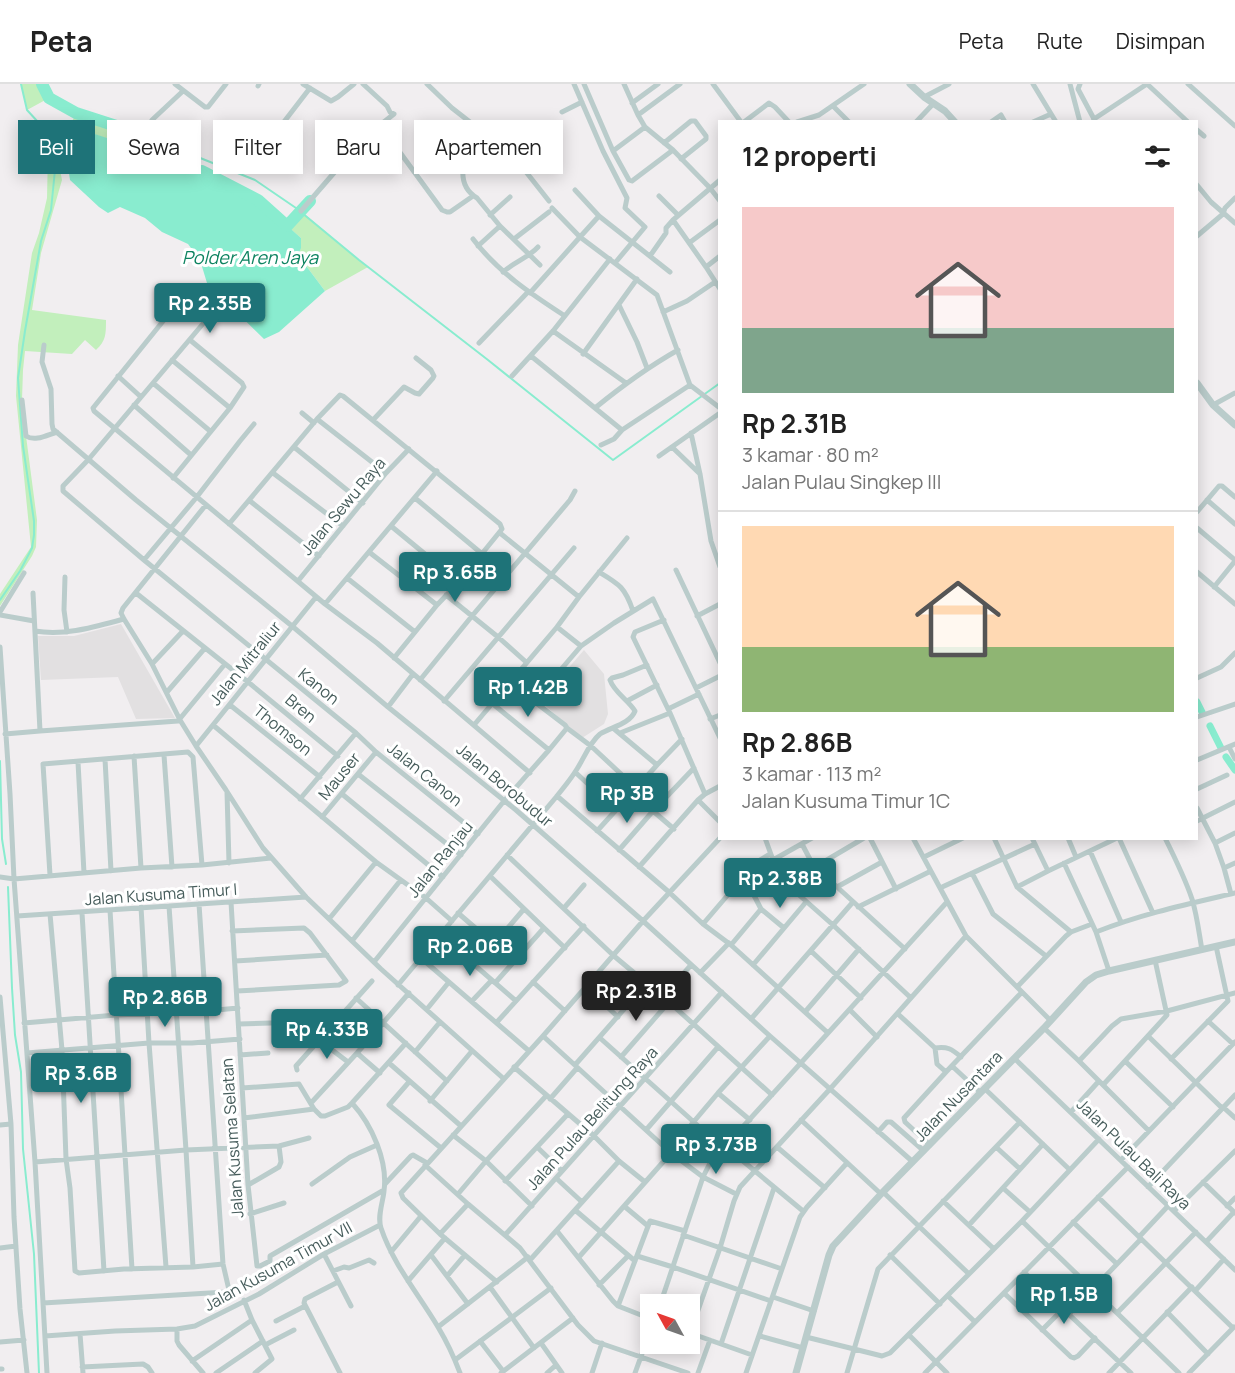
<!DOCTYPE html>
<html lang="id">
<meta charset="utf-8">
<style>
body{margin:0;font-family:Manrope,sans-serif;background:#f2f2f2;color:#222;height:100vh;display:flex;flex-direction:column;font-size:22px;white-space:nowrap}
*{box-sizing:border-box;margin:0}
p{font-size:20px;color:#767676}
.icon{flex:none;width:33px;height:33px;fill:none;stroke:currentColor;stroke-width:2;stroke-linecap:round;stroke-linejoin:round}
.map{position:relative;flex:1;overflow:hidden}
.panel{position:absolute;left:718px;top:36px;width:480px;height:720px;display:flex;flex-direction:column;background:#fff;border-radius:0px;box-shadow:0 3px 15px #0003}
.panel>*{flex:none}
.banner{position:absolute;left:18px;top:36px;width:570px;height:54px;display:flex;gap:12px}
.needle{width:39px;rotate:310deg}
.fabs{position:absolute;left:640px;top:1210px;display:grid;gap:12px}
.fabs a{display:grid;place-items:center;width:60px;height:60px;border-radius:0px;background:#fff;box-shadow:0 3px 15px #0003;font-size:30px}
.price{position:absolute;translate:-50% -51px;padding:0 14px;border-radius:6px;background:#1e7378;color:#fff;font-size:20px;line-height:39px;filter:drop-shadow(0 2px 3px #0008)}
.price::after{content:'';position:absolute;left:50%;top:36px;width:18px;height:14px;margin-left:-9px;background:inherit;clip-path:polygon(0 0,100% 0,50% 100%)}
.price.active{background:#222;color:#fff}
ul{padding:0;list-style:none}
li{display:grid;align-content:center;gap:12px;height:318px;padding:0 24px}
li+li{border-top:2px solid #e0e0e0}
li span{display:grid;place-items:center;height:186px;border-radius:0px;color:#555}
li>.icon{margin-inline-start:auto}
span .icon{width:108px;height:108px;fill:#fffc;stroke-width:1}
li b{font-size:26px}
h2{display:flex;justify-content:space-between;align-items:center;height:72px;padding:0 24px;font-size:26px}
.pill{padding:0 21px;border-radius:0px;background:#fff;box-shadow:0 3px 15px #0003;font-size:21px;line-height:54px}
.pill.active{background:#1e7378;color:#fff}
header{display:flex;align-items:center;gap:36px;box-sizing:border-box;height:84px;padding:0 30px;background:#fff;border-bottom:2px solid #e0e0e0}
header strong{font-size:28px}
nav{display:flex;gap:33px;margin-inline-start:auto;font-size:21px}
.map>svg:first-child{display:block}
</style>
<header>
<strong>Peta</strong>
<nav><a>Peta</a><a>Rute</a><a>Disimpan</a></nav>
</header>
<div class="map">
<svg width="1235" height="1289" viewBox="0 0 1235 1289">
<rect width="100%" height="100%" fill="#f1eef0"/>
<path fill="#e2e0e1" d="M121,540L175,634L136,635L118,593L41,596L38,552H74Z
M584,566L604,590L608,630L604,640L582,654L540,617Z"/>
<path fill="#c2efbc" d="M21,0H42L49,14L27,26Z
M76,29L138,49V65L70,42Z
M56,65L62,96L41,169L32,226L106,236C106,250 106,257 96,266L85,256L72,270L25,267L23,286L22,316L26,352L37,436L36,463L32,472L0,522V510L31,463L16,312L18,261L32,169L39,149L47,114L48,67Z
M301,127L359,176L368,183L325,207L298,171L301,154L287,142Z"/>
<path fill="#89eccf" d="M70,42L175,76L178,82L191,90L202,87L258,116L301,154V164L298,171L325,207L279,248L264,255L207,199L200,176L188,160L162,148L145,134L120,123L108,129L99,123L70,96L63,49Z"/>
<g fill="none" stroke-linecap="round" stroke-linejoin="round">
<path stroke="#89eccf" stroke-width="2" d="M42,0L49,14L76,29L138,49L255,96L296,124L359,176L488,276L613,376L720,299
M0,516L20,487L32,464L34,451V437L23,362L18,294L25,247L41,157L51,126L55,86L49,50L27,26L21,0
M0,677L2,755L6,780
M8,803L12,904L15,951L21,988L23,1065L34,1170L39,1289"/>
<path stroke="#89eccf" stroke-width="7" d="M1197,618L1202,628
M1210,642L1221,664
M1226,673L1235,686"/>
<path stroke="#89eccf" stroke-width="12" d="M42,0L49,14L76,29L138,49V65L175,76L178,82L192,90L202,87L258,116L287,142L310,117"/>
<path stroke="#bacccb" stroke-width="5" d="M175,0L205,23H208L226,0
M303,0L331,17L338,13L354,0
M363,0L387,22L390,28L394,30L380,41L442,126L447,128H450L473,112
M427,0L452,24L498,60L519,79L549,117
M574,0L603,67L627,114L625,124L645,143L615,179
M584,0L613,67L629,96L632,97L673,66
M624,0L638,31L645,43L673,66L710,104L720,117
M713,0L741,38
M1033,0L1056,38
M1070,0L1080,38
M1080,0L1078,5L1094,35
M1147,0L1188,38
M1188,0L1235,42
M258,2L259,0
M924,13L949,0
M632,19L658,0
M833,22L849,38
M562,28L582,18
M638,31L680,0
M152,36L183,7
M744,38L769,19L775,23L789,38
M797,38L819,31L864,0
M916,38L934,19
M991,38L1001,31L1005,38
M1033,38L1051,30
M1093,38L1094,35L1147,0
M342,40L363,59
M280,43L310,4
M478,44C468,64 450,98 477,114L500,142L540,181
M1197,46L1204,52
M664,59L691,37H695L706,52V55L681,75
M613,67L645,43
M720,96L673,136L706,183L720,205
M1197,101L1211,118L1235,139
M575,106L599,132L580,153L657,211L690,301L720,324
M659,112L678,131
M301,127L346,75L380,41
M490,131L510,113
M599,132L670,188
M1197,152L1223,130L1225,124L1235,114
M473,155C498,188 531,210 565,232
M514,155L549,128
M689,159L720,136
M478,162L500,142
M650,172L666,149V144L673,136
M706,183L720,172
M503,188C514,178 528,174 538,163
M530,209L580,153L552,124
M619,221L637,258L647,284
M663,228L687,217L715,198
M212,229L88,376L63,402V407L144,476L356,649L376,668L478,750
M168,231L93,324L94,327L325,520L377,559L530,689
M553,247L626,299
M479,259L528,208
M44,261L42,278L51,305L52,340L53,345L136,416L292,542L388,623L516,726L643,837L770,952L913,1078
M583,270L637,195
M531,272L622,346
M172,276L230,324
M118,292L141,313
M512,292L553,247L610,175
M153,299L210,347
M22,316L26,352C35,358 47,351 57,348
M134,321L191,371
M1213,321L1235,309
M595,324C622,302 648,283 678,266
M302,329L314,339
M317,335L386,389
M373,336L404,303L415,309L419,310L433,294L434,292L431,286L416,274
M691,349L700,390L711,457L720,483
M601,361L614,355L622,346L690,301
M294,363L363,419
M673,364L700,390
M659,372L720,329
M273,389L343,442
M173,394L230,324L244,303L242,299L190,256
M415,414L481,469
M1207,416L1235,440
M250,417L319,472
M205,422L123,524L121,529L124,535L152,580L180,636L196,662L226,706L263,764L306,813L329,835L381,885L504,995
M1197,428L1219,402H1222L1235,413
M229,440L317,335L340,311L343,312L500,440L502,445L459,498L437,521L394,574
M391,442L459,498
M1197,444L1235,476
M500,449L579,513
M369,468L437,521
M144,476L196,414L240,357L254,340
M676,486L720,579
M599,488C619,500 625,503 633,527
M1197,488L1235,520
M65,493L64,526L67,548
M347,494L415,548
M298,497L386,389L409,365
M1214,503L1235,477
M33,509L40,647
M136,509L248,598L338,672
M446,511L498,553L526,578
M325,520L437,387
M0,528L24,489
M0,531L34,537
M697,532L720,520
M664,536L635,548L633,553L670,629L705,710
M557,543L581,562
M35,547C65,552 94,543 124,535
M0,563L10,710L14,795L35,1078L47,1289
M152,580L183,547
M1197,594L1221,583L1235,569
M420,596L472,532L570,416L575,407
M696,604L720,592
M167,608L205,564
M444,617L574,464
M534,617L581,562L614,539L653,515L720,654
M627,617L657,601
M493,620L549,666
M230,621L320,693
M388,623L413,590
M668,625L699,610
M1197,633L1235,620
M710,635L720,631
M213,641L376,778L426,814L452,837
M474,641L557,543L579,513L627,454
M567,644L591,662L636,704
M613,644L657,681
M620,649L670,629
M5,650L40,647L178,637L225,580
M196,662L316,513
M1229,663L1235,675
M164,671L172,783
M134,672L141,784
M105,675L111,787
M1197,676L1235,660
M78,678L84,789
M575,688L616,726
M358,690L461,771
M1197,705L1227,691
M227,708L229,779
M632,709L674,745
M342,710L443,793
M557,712L670,809L703,840L731,861L828,949
M300,715L356,649
M698,716L720,738
M1197,724L1215,759L1224,784L1231,810
M322,733L376,668
M1197,737L1235,718
M597,747L657,681L682,655
M765,754L773,776L790,803L833,841L911,914
M870,754L896,805
M913,754L966,852L1051,937
M994,754L1017,803L1071,848
M1032,754L1048,787L1117,754
M1068,754L1076,773
M1119,754L1153,829
M1165,754C1175,774 1185,794 1192,815C1197,831 1199,849 1202,866
M1215,759L1235,749
M802,760L813,781L905,865
M619,766L653,727L694,684
M1090,767L1121,838
M507,771L614,872L669,918L772,1011
M924,773L963,754
M773,776L812,754
M1064,779L1096,848L1109,887
M639,783L698,716L705,710L720,702
M815,783L864,754
M1224,784L1235,779
M972,789L993,830L1046,872
M50,791L43,680L188,668L193,673L202,781
M490,792L565,864
M744,792L761,825L784,844
M0,793L14,795L141,784L202,781L271,774
M837,803L882,778
M1017,803L1048,787
M940,804L1035,760
M231,818L248,1101L257,1182H260L270,1177V1172L384,1106
M169,822L186,1066L193,1183
M141,823L149,959L166,1183
M858,823L931,787
M564,824L584,801
M110,826L132,1185
M82,829L104,1187
M458,829L494,860
M50,830L62,966L66,1075L70,1104L75,1187L79,1189L124,1185L193,1183L223,1180
M17,832C113,826 210,819 306,813
M329,835L376,778
M703,840L744,792L743,788L745,785L770,770
M232,847L304,844L310,849L346,897L339,901L237,907
M1096,848C1141,830 1188,820 1235,809
M440,851L516,917
M352,857L400,797
M731,861L761,825
M811,867L861,914
M421,874L529,967
M235,877L327,871
M374,878L504,717L549,666L567,644L565,641L510,599
M753,881L806,818
M475,882L524,825
M700,889L729,859
M533,898L565,927
M495,899L543,845
M398,901L557,712C564,703 571,695 577,685C584,674 590,658 600,650C611,643 630,640 635,627C628,616 614,608 610,596L612,594L623,591L647,581
M586,903L618,933
M1017,903L1066,852L1071,848L1092,840
M0,913L11,1040L14,1133L20,1225L27,1289
M663,913L691,881
M356,914L447,997
M472,917L491,897
M427,925L449,898
M850,926L877,953
M805,928L859,865
M898,930L935,964L937,980L946,988
M751,935L853,818
M1208,937L1233,960
M497,938L584,842
M24,939L116,931L206,927L238,924
M239,940L305,938
M1044,944L1079,977L1149,1047
M543,952L671,1069L703,1093L736,1110
M1148,952L1222,1024
M600,954L724,1065
M319,956L348,978
M935,964C947,962 952,965 961,973
M415,968L440,938
M27,969L149,959H192L240,955
M357,969L380,989
M240,971L268,969
M621,973L669,918
M1014,974L1235,1186
M1171,975L1228,917L1216,862
M1079,977L1112,942L1121,935L1167,927L1235,909
M1125,977L1173,1023
M389,979L461,1042
M575,981L647,899
M952,982L980,1008
M514,983L594,1052L619,1077L645,1098
M297,986L296,982L372,897
M409,998L389,1021L441,1064
M1103,1001L1167,931L1155,876
M242,1004L299,1000L314,1025L321,1032H325L348,1023L352,1019L406,959
M984,1004L1070,1086
M718,1009L750,1036
M550,1015L577,984
M430,1017L472,967
M311,1019L357,969L409,909
M352,1019C372,1041 388,1077 384,1107C383,1118 377,1133 381,1144C393,1180 419,1211 438,1243C447,1258 454,1273 460,1289
M1223,1023L1235,1034
M1071,1028L1099,997
M244,1034L314,1025
M801,1036L881,1110
M0,1041L11,1040
M646,1046L718,963
M878,1048L887,1038H891L924,1067
M453,1051L486,1077L532,1122
M930,1061L905,1038L904,1034L946,988L1022,908
M537,1063L562,1087
M726,1063L803,1127
M777,1063L825,1104
M996,1063L1020,1085
M669,1067L718,1009L770,952
M1121,1076L1235,958
M35,1078L186,1066L279,1062L309,1054
M425,1081L468,1120L520,1164L578,1241L594,1257L688,1289
M556,1094L582,1118
M505,1097L567,1031
M1203,1098L1235,1129
M312,1100L350,1073L377,1061
M385,1100L411,1072L413,1071L427,1079
M248,1101L279,1083L281,1078L279,1062
M1148,1103L1235,1011
M1003,1104L1030,1128
M883,1108L969,1190
M458,1110L486,1077L546,1012
M1098,1113L1233,1244
M943,1117L994,1165
M624,1122L648,1142
M1227,1122L1235,1114
M575,1126L635,1177
M1174,1127L1235,1067
M250,1130L284,1119
M1022,1137L1179,1289
M1073,1138L1117,1180
M969,1141L1043,1060
M557,1147L613,1217L618,1222L651,1235
M440,1150L468,1120
M505,1151L722,908
M683,1151L782,1185
M1139,1153L1168,1122
M1206,1158L1234,1128
M0,1164L16,1162
M391,1168L421,1132
M324,1170L351,1222
M431,1171L468,1220
M890,1171L940,1220
M637,1172L673,1183L771,1217
M579,1173L671,1069
M530,1176L619,1077
M333,1187L344,1183L349,1184L369,1176L374,1179
M1024,1188L1131,1289
M447,1192L465,1171
M408,1197L445,1154
M338,1198L305,1215L304,1219L340,1289
M497,1198L440,1150L403,1114L401,1109L543,952L643,837L720,754
M599,1201L628,1172
M490,1203L534,1264
M1195,1207L1224,1175
M1004,1209L1071,1273L1074,1274L1078,1272L1095,1254
M948,1212L975,1238
M773,1213L814,1227
M244,1216L252,1236L272,1275L255,1289
M43,1219L226,1208L229,1206L223,1180L199,820
M660,1221L703,1093L710,1079L947,818
M618,1222L650,1137L685,1147
M1167,1228L1208,1270
M1117,1229L1196,1148
M1069,1230L1141,1155
M276,1237L305,1222
M438,1243L528,1173
M177,1245V1257L179,1261L203,1289
M1042,1246L1063,1225
M690,1249L720,1164L734,1117L740,1103L830,1005L966,852
M690,1249L752,1271
M80,1250L83,1289
M909,1251L947,1289
M45,1252L115,1247L177,1245L195,1242L259,1210L324,1170L380,1141
M760,1252L803,1264
M806,1253L882,1272L890,1269L1022,1137L1099,1055
M480,1257L503,1287
M0,1258L24,1256
M541,1259L562,1289
M721,1260L774,1104
M265,1261L294,1246
M455,1276L551,1204
M192,1277L252,1236
M82,1283L143,1280L148,1283L152,1289
M0,1285H2
M216,1289L263,1257
M501,1289L573,1234
M547,1289L556,1281
M592,1289L602,1259
M635,1289L651,1245
M698,1289L710,1256
M746,1289L800,1133L807,1123L847,1079
M847,1289L878,1185L1020,1038
M925,1289L1128,1083
M1109,1289L1192,1203
M1189,1289L1234,1243"/>
<path stroke="#bacccb" stroke-width="7" d="M910,0L924,13L945,27L955,38
M1197,299L1213,321L1235,341
M796,1289L829,1171L833,1162L881,1110L1044,944L1086,898L1096,891L1109,887L1235,858"/>
</g>
<g text-anchor="middle" stroke-width="6" stroke-linejoin="round" paint-order="stroke">
<g font-size="16" fill="#465c5b" stroke="#fff">
<text transform="translate(343 422) rotate(-50)" y="6">Jalan Sewu Raya</text>
<text transform="translate(245 579) rotate(-51)" y="6">Jalan Mitraliur</text>
<text transform="translate(319 602) rotate(39)" y="6">Kanon</text>
<text transform="translate(301 624) rotate(40)" y="6">Bren</text>
<text transform="translate(283 646) rotate(39)" y="6">Thomson</text>
<text transform="translate(425 690) rotate(39)" y="6">Jalan Canon</text>
<text transform="translate(339 692) rotate(-51)" y="6">Mauser</text>
<text transform="translate(505 701) rotate(40)" y="6">Jalan Borobudur</text>
<text transform="translate(440 775) rotate(-51)" y="6">Jalan Ranjau</text>
<text transform="translate(161 810) rotate(-4)" y="6">Jalan Kusuma Timur I</text>
<text transform="translate(958 1012) rotate(-46)" y="6">Jalan Nusantara</text>
<text transform="translate(592 1034) rotate(-48)" y="6">Jalan Pulau Belitung Raya</text>
<text transform="translate(232 1054) rotate(-94)" y="6">Jalan Kusuma Selatan</text>
<text transform="translate(1134 1070) rotate(44)" y="6">Jalan Pulau Bali Raya</text>
<text transform="translate(278 1182) rotate(-29)" y="6">Jalan Kusuma Timur VII</text>
</g>
<g font-size="18" font-style="italic" fill="#0d8360" stroke="#fff">
<text x="250" y="180">Polder Aren Jaya</text>
</g>
</g>
</svg>
<div class="fabs">
<a><svg class="needle" viewBox="-14 -14 28 28"><path d="M0-13l5 13h-10z" fill="#e53935"/><path d="M0 13l5-13h-10z" fill="#767676"/></svg></a>
</div>
<b class="price" style="left:210px;top:250px">Rp 2.35B</b>
<b class="price" style="left:455px;top:519px">Rp 3.65B</b>
<b class="price" style="left:528px;top:634px">Rp 1.42B</b>
<b class="price" style="left:627px;top:740px">Rp 3B</b>
<b class="price" style="left:780px;top:825px">Rp 2.38B</b>
<b class="price" style="left:470px;top:893px">Rp 2.06B</b>
<b class="price active" style="left:636px;top:938px">Rp 2.31B</b>
<b class="price" style="left:165px;top:944px">Rp 2.86B</b>
<b class="price" style="left:327px;top:976px">Rp 4.33B</b>
<b class="price" style="left:81px;top:1020px">Rp 3.6B</b>
<b class="price" style="left:716px;top:1091px">Rp 3.73B</b>
<b class="price" style="left:1064px;top:1241px">Rp 1.5B</b>
<div class="banner">
<a class="pill active">Beli</a>
<a class="pill">Sewa</a>
<a class="pill">Filter</a>
<a class="pill">Baru</a>
<a class="pill">Apartemen</a>
</div>
<section class="panel">
<h2>12 properti<svg class="icon" aria-label="filters" viewBox="0 0 24 24"><path d="M4 7h16M4 17h16"/><circle cx="9" cy="7" r="2"/><circle cx="15" cy="17" r="2"/></svg></h2>
<ul>
<li><span style="background:linear-gradient(#f6c9c9 65%,#7fa58c 0)"><svg class="icon" aria-label="home" viewBox="0 0 24 24"><path d="M3 11l9-7 9 7M6 9v11h12V9"/></svg></span><div><b>Rp 2.31B</b><p>3 kamar · 80 m²</p><p>Jalan Pulau Singkep III</p></div></li>
<li><span style="background:linear-gradient(#ffd9b3 65%,#8fb573 0)"><svg class="icon" aria-label="home" viewBox="0 0 24 24"><path d="M3 11l9-7 9 7M6 9v11h12V9"/></svg></span><div><b>Rp 2.86B</b><p>3 kamar · 113 m²</p><p>Jalan Kusuma Timur 1C</p></div></li>
</ul>
</section>
</div>
